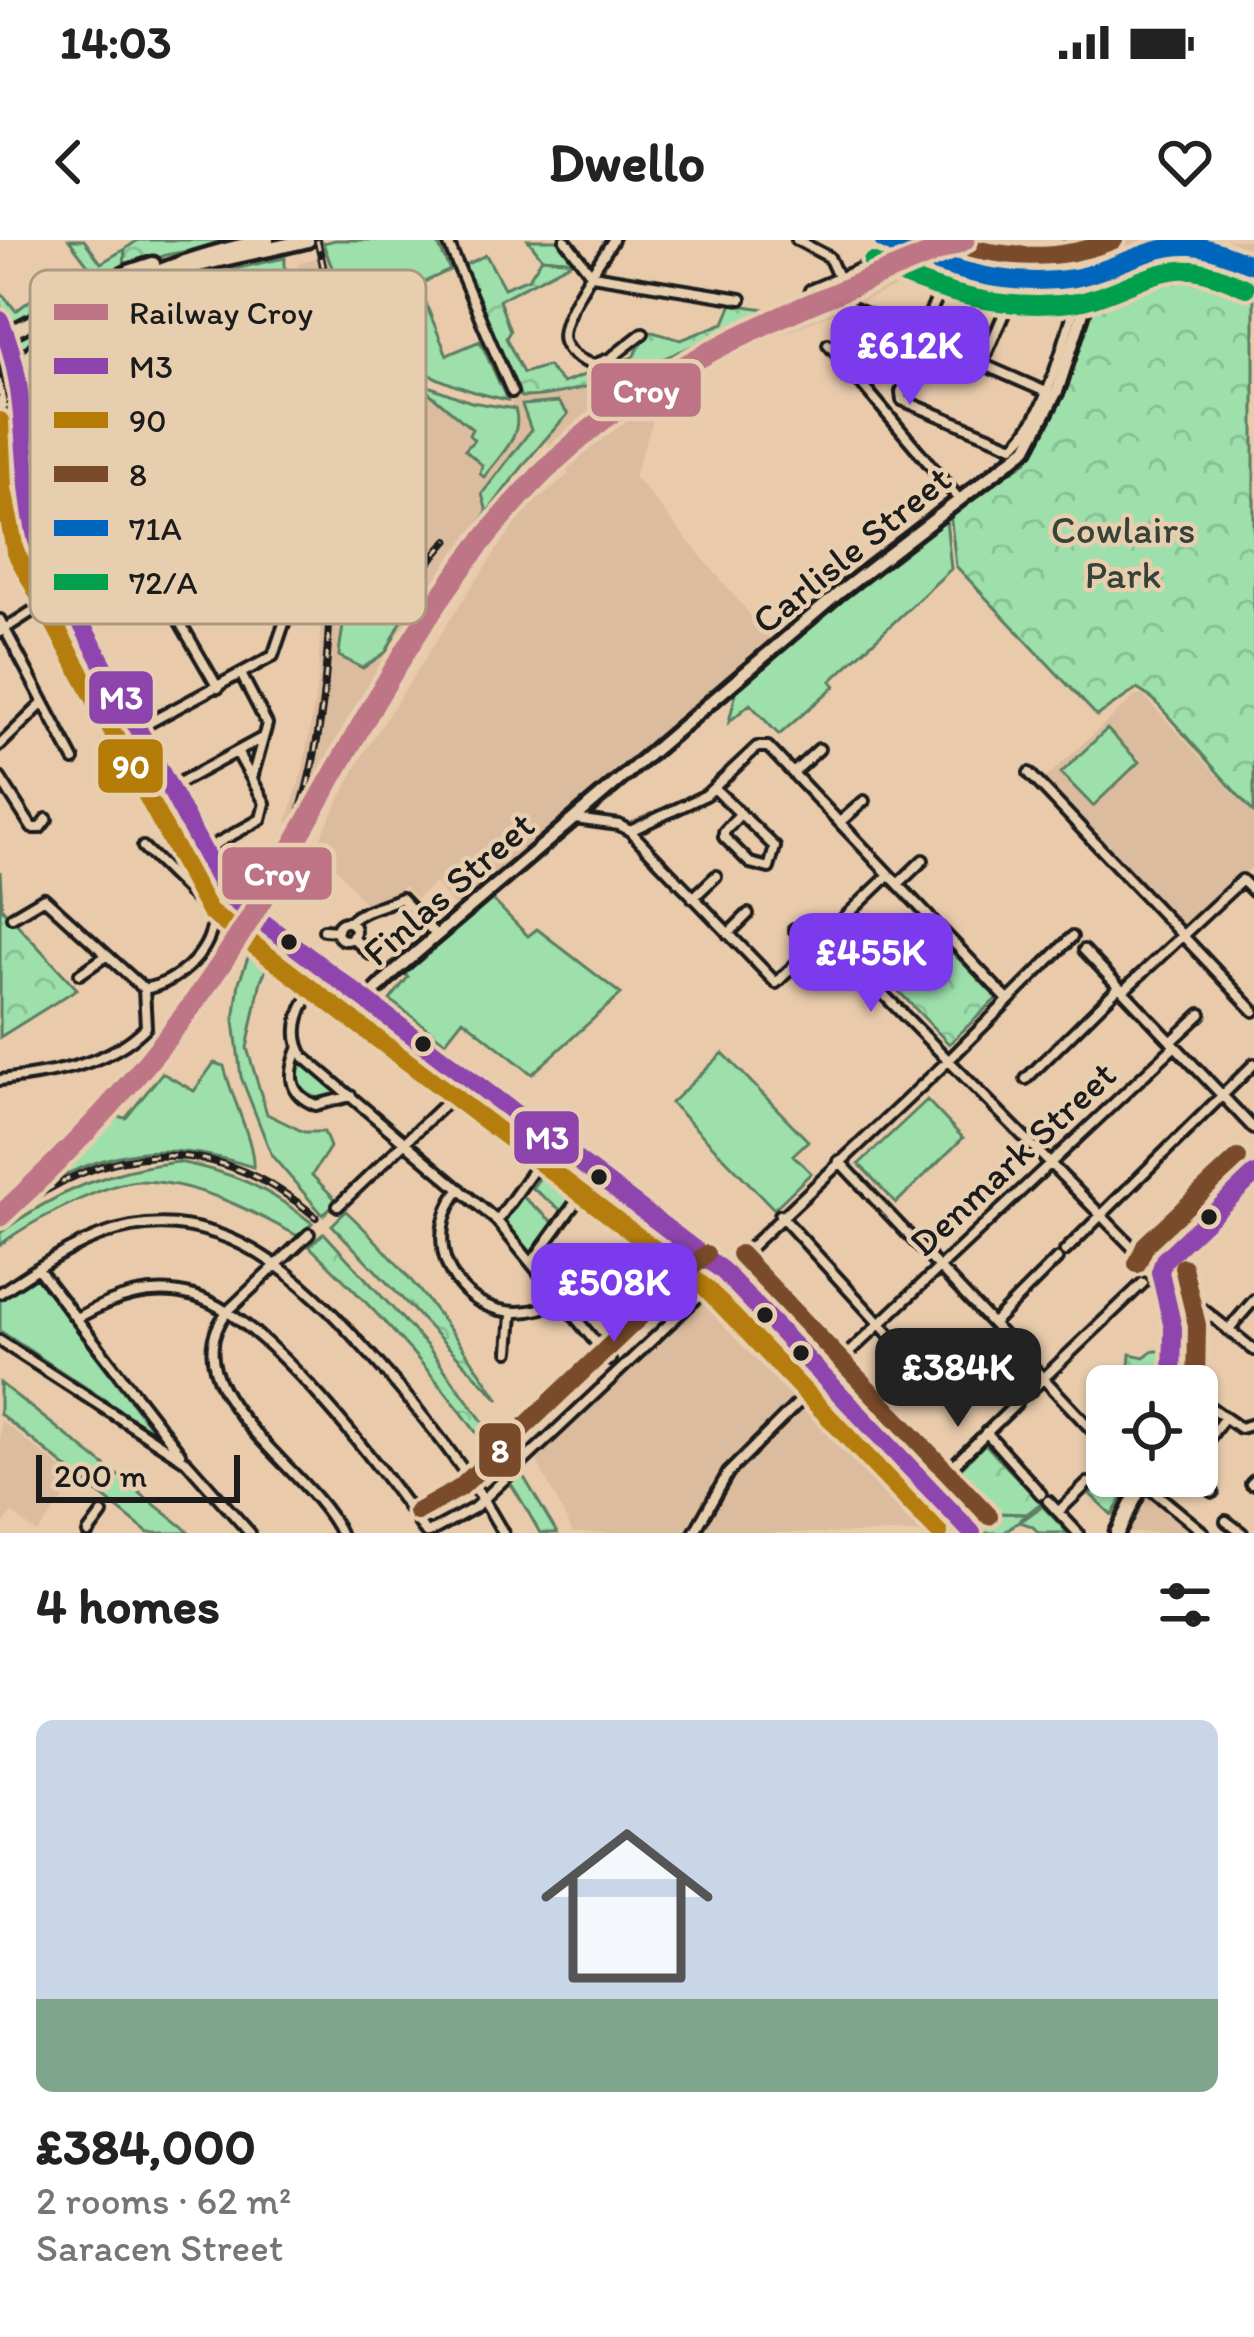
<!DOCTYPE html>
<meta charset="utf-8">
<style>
body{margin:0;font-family:Itim,sans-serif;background:#f6f6f6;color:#222;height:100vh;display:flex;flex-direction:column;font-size:45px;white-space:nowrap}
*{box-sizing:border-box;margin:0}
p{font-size:39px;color:#767676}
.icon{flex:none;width:66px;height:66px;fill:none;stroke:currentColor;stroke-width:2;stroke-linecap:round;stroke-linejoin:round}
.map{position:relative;height:1293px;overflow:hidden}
.drawer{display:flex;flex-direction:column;background:#fff;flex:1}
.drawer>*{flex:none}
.buttons{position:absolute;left:1086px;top:1125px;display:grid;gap:24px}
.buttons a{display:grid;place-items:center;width:132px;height:132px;border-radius:18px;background:#fff;box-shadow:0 3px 9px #0004;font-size:60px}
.scale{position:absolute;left:36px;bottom:30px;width:204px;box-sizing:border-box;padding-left:12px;border:6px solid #1c1c1c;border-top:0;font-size:33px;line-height:42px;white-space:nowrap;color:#1c1c1c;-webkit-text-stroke:9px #e7ceaf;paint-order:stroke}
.price{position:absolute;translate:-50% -102px;padding:0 27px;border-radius:24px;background:#7c3aed;color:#fff;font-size:39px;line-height:78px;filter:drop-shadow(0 3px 6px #0008)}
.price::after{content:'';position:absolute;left:50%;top:72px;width:36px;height:27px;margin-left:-18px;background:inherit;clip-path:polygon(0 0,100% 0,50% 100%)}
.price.on{background:#222;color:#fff}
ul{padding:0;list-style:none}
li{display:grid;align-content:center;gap:24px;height:636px;padding:0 36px}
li+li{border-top:3px solid #e0e0e0}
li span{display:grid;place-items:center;height:372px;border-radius:18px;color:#555}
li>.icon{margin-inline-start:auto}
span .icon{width:216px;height:216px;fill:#fffc;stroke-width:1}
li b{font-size:51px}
h2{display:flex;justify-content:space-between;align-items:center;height:144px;padding:0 36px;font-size:51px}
.status{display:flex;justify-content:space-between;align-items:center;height:84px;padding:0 60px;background:#fff;direction:ltr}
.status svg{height:33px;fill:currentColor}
header{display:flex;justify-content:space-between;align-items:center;height:156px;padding:0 36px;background:#fff;font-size:54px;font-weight:700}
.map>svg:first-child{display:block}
</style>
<div class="status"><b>14:03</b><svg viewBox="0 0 49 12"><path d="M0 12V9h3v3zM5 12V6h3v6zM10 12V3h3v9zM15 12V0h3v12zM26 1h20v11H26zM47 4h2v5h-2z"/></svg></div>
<header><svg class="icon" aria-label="back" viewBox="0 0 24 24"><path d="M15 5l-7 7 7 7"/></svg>Dwello<svg class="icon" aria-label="heart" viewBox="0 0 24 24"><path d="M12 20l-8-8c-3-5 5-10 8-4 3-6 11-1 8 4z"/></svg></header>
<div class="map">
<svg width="1254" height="1293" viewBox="0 0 1254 1293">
<defs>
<pattern id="forest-crowns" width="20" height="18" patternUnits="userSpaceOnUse" patternTransform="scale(3)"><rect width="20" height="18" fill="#9de0ab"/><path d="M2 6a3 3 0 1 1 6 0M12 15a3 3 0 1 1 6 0" fill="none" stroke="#87c093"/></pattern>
</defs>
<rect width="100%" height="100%" fill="#e9cbac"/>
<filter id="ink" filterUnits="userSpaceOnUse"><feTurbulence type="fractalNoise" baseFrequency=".00833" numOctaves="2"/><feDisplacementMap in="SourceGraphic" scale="24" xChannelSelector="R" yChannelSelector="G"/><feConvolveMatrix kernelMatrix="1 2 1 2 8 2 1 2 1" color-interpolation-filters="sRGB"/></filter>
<g filter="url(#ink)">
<path fill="#dbbc9e" d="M930,0H987L926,35L723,118L644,173L653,181L634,236L777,407L458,671L435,643L416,659L404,646L382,663L366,665L317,604L363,514L459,366L524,270L569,234L545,200L492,266L417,376L296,589L287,582L303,529L318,440L324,306L325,230L293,93L298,24L327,14L337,57L349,78L390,122L418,141L479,163L512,165L508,151L515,148L522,157L558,155L620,134L771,70L812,58Z
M1072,0H1254V25L1183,6L1082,37Z
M1143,455L1254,576V625L1183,695L1039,544L1134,457Z
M723,1031L971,1293H573L537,1221Z
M0,1180L78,1241L37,1293L12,1273L0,1289Z
M1139,1240L1204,1293H1118Z"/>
<path fill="#9de0ab" stroke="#5c7e64" stroke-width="3" d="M69,0H84L101,23L125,9L124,31L13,84C0,76 0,66 0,51L16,71L44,50L53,54L91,29Z
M335,0H436L450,30L418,45L447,115L480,101L507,160C411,140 354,99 323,3Z
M528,0H558L574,21L542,18Z
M285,18L284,69C266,66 247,61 229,61C152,59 88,117 40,169C46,156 57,144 66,131C121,60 200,34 285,18Z
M108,50L23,117L15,100Z
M415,141L471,162L515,169C524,196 499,216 484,237L480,234L482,225L465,210L474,200L469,195L472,189Z
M558,162L568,174C491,256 431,354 374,450L371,448L487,272L482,254L531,190L522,165Z
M945,270L951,329L831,441L835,446L779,495L750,464L729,482L739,439Z
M340,314L384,349L394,341L412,360L386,412L363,428L339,416C340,391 353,365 334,345L335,315Z
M1107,489L1139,522L1093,566L1061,533Z
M492,659L528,696L537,689L621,754L532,834L463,779L445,802L390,760L408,737L404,733Z
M256,696L275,711L261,740L247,808L267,874L304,892H324L330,907L312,935L337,961L323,975L272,916L241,837L234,781L239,742Z
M723,813L808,901L793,915L811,933L774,969L671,863Z
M301,819L339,851L340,857C305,866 294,855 296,820Z
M214,823L224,826C230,854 255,903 253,927C176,902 119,905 47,944L113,876L126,878L162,833L194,851Z
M927,860L963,898L896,963L859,924Z
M554,919L584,942L562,971L532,948Z
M178,922C235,933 266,947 312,983L298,996C252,971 197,942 142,941C109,940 26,984 0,1005V993C55,952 110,929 178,922Z
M522,956L554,983L533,1016L503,982Z
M662,998L704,1030L673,1061L660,1022Z
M36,1037L155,1193L0,1091V1061Z
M0,1143L182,1286L189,1293H148L0,1174Z
M1110,1236L1129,1237L1128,1248L1112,1275L1090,1254Z
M945,1244L980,1279L1001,1273L1027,1274L1004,1293H984L940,1248Z
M1042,1266L1068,1293H1039L1032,1286L1020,1282Z"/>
<path fill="url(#forest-crowns)" stroke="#5c7e64" stroke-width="3" d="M138,0H248L166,15L124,31L125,9Z
M486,15L504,48L529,38L542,18L574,21L499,60L510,91L506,98L523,133L547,126L563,143L633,117L649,91L681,100L724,83L732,64L771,70C700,101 597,157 521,157L463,26Z
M1181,18L1202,19L1254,35V573L1153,459L1137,449L1097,476L956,326L950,273L1027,221L1059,159L1098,49L1150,24Z
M0,631L2,668L77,749L0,797Z
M935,695L997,758L949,804L888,740Z
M346,971C405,1026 455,1093 499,1160L332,985Z
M324,993L428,1107L525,1239L557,1293H540C478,1180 402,1095 309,1006Z
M1152,1111H1161V1136L1137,1133L1129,1126L1130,1114L1144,1117Z
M985,1204L1041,1263L1027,1274L1001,1273L980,1279L945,1244Z"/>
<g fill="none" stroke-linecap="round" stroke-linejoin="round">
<g stroke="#1c1c1c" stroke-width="16">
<path id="street" d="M447,0L512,152
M565,0L592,35L741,59
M613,0C601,20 556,81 564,102C569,115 581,120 593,125L611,118L643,93
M797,0L829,17L839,39
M810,50L888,17L897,7
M851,67L1046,152
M919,98L950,29
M924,99L901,152L902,160L1013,206C1044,181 1061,111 1073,73
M828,104L959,259
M212,120L235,84L227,77
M982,124L1019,39
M111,137L194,214L177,278
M194,146C222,179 267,210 310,197
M96,247L136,306L218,448
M177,278L239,301L304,312
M0,380L74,520
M0,392L177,278
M241,434L267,484L252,538
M0,505L43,463
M108,505L273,416L304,325L319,235L296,144L226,100
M793,533L819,509
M1029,533L1254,771
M0,538L32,588H40L47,579
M170,548L262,498
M714,548L775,607L769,628L750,623L724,597V592L740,574
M575,579L619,585L630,591L776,743L889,635
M840,582L864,561
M630,591L706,555L757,507H768L1007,759
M203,611L261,579L265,563L237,512
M898,644L923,620
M195,658L217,641
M693,658L716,636
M12,677L44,658L144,749C176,743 208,717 213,682L195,658L143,607
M337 691a9 9 0 1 1 18 0a9 9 0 1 1-18 0Z
M349,682C364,668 382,667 401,658L437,696
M794,689L813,708
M324,690L337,691
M728,694L748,674
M826,696L1147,1022
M352,697L370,714
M1084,710L1254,889
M80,734L106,716
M310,735L328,749
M319,742C301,763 288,791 304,817L497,981L610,1120
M1123,751L1242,640L1254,652
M1171,802L1201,774
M299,807C288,833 287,854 316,865L351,856
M1026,839L1119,747
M0,840C51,834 109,825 146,787L144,749
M839,921L1107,1206
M460,949C406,1019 485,1105 562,1059
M338,966L471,839
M780,975L919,1127
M497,981L554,901
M650,991C652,1023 657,1050 676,1077
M309,994L228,1071C165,1148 311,1228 340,1293
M1065,1011L1254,824
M532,1022L597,933
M38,1029L180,1213
M0,1053C41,1026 82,996 131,987C240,967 319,1057 384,1130C428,1181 470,1234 503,1293
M1190,1059L1254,1110
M79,1077C115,1057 152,1044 194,1056C266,1076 384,1230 426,1293
M993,1083L1057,1019
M1228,1090L1254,1060
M0,1101L186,1221L250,1293
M509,1111L512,1075
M837,1124L1175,806
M1028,1153L1143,1043
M1197,1158L1240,1188L1254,1184
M986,1192L1041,1254
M1197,1215L1224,1178
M1135,1236L1204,1293
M1195,1236L1213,1252
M1251,1244L1254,1241
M930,1248L1016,1164
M1048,1261L1078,1293
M1058,1272L1088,1243
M1226,1281L1242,1293
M88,1293L102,1274
M428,1293L474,1268L950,819L1072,697
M694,1293L728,1233L824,1137"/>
</g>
<g stroke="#1c1c1c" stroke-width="20">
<path id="secondary" d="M883,0C939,30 1010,49 1074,38C1114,32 1149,3 1191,6C1212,7 1234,18 1254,25
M0,80L14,109
M26,162L25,252L37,301L227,655L723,1031L972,1293
M16,163C18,216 9,268 38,315
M365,761L395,731L840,352L1027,208L1058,149L1083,72L1084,48L1072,0"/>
</g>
<g stroke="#1c1c1c" stroke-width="21">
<path id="primary" d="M0,98L129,32L153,24
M0,150C65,60 163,22 267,0
M0,166C45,103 108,55 182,30C223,17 266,11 308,0
M27,170L84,97L125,63
M0,253L25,252
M0,258L13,268L23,284
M1172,1146L1173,1088L1160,1032L1164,1020L1254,935
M1117,1293L1146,1236"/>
</g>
<use href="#street" stroke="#e7ceaf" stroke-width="8"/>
<use href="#secondary" stroke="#e7ceaf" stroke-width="10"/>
<use href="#primary" stroke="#e7ceaf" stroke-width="12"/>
<g stroke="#1c1c1c" stroke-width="8">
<path id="rail" d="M424,328L448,300
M269,647C336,522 330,365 332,227C333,151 337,74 317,0
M0,980C106,902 211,888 316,977"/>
</g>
<use href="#rail" stroke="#e7ceaf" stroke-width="3" stroke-dasharray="9" stroke-linecap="butt"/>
<g stroke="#1c1c1c" stroke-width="20" stroke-linecap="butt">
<path id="secondary-bridge" d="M14,109L26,162
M6,114L16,163"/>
</g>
<use href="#secondary-bridge" stroke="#e7ceaf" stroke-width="10"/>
<g stroke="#e7ceaf" stroke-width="27">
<path id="bus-1" d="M0,80C31,151 19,227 37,301L227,655L723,1031L972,1293
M1160,1032L1164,1020L1254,935
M1160,1032L1173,1088L1172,1146"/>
</g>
<g stroke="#e7ceaf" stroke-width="27">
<path id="bus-2" d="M0,181L3,248L15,311L209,671L707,1049L939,1293"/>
</g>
<g stroke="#e7ceaf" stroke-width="27">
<path id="bus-3" d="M943,0C1001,19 1057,23 1114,0
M740,1014L989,1276
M1137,1024L1146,1004L1238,918
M1183,1027L1197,1085L1196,1146
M417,1272L460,1248L706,1014"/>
</g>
<g stroke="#e7ceaf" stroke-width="27">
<path id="bus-4" d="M883,0C942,29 1007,49 1074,38C1114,31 1149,4 1191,6C1213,7 1234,18 1254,25"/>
</g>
<g stroke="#e7ceaf" stroke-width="27">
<path id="bus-5" d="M872,22C936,53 1006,73 1078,62C1117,55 1153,26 1193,30C1211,32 1229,41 1246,48"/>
</g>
<use href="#bus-1" stroke="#8e44ad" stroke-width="18"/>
<use href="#bus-2" stroke="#b57d08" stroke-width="18"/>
<use href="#bus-3" stroke="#7a4b2a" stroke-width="18"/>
<use href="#bus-4" stroke="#0065bd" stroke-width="18"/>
<use href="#bus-5" stroke="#019f4e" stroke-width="18"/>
<g stroke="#e7ceaf" stroke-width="30">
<path id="rail-1" d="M0,976C92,892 175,799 241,693C347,526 425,332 578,200C688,105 832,56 964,0"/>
</g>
<use href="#rail-1" stroke="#be7485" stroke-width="21"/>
</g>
</g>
<g fill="#1c1c1c" stroke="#e7ceaf" stroke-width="4.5">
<circle cx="289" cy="702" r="10"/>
<circle cx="423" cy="804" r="10"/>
<circle cx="599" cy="937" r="10"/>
<circle cx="1209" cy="977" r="10"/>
<circle cx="765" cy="1075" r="10"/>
<circle cx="801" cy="1113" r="10"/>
</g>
<g text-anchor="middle" stroke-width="9" stroke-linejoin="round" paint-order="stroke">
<g font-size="39" fill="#364339" stroke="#e7ceaf">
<text x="1123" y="303">Cowlairs<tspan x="1123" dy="45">Park</tspan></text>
</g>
<g font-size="39" fill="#1c1c1c" stroke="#e7ceaf">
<text transform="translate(851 309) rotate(-39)" y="14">Carlisle Street</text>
<text transform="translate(448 648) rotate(-41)" y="14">Finlas Street</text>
<text transform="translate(1012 918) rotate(-43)" y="14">Denmark Street</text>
</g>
</g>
<rect x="30" y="30" width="396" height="354" rx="18" fill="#e7ceaf" stroke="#aa9983" stroke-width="3"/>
<rect x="54" y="64" width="54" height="16" fill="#be7485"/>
<rect x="54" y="118" width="54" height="16" fill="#8e44ad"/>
<rect x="54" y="172" width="54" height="16" fill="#b57d08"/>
<rect x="54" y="226" width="54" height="16" fill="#7a4b2a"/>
<rect x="54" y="280" width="54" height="16" fill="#0065bd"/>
<rect x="54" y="334" width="54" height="16" fill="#019f4e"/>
<g font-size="33" fill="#1c1c1c">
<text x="129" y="84">Railway Croy</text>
<text x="129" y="138">M3</text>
<text x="129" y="192">90</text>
<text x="129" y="246">8</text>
<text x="129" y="300">71A</text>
<text x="129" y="354">72/A</text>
</g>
<g stroke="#e7ceaf" stroke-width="4.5">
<rect x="589" y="121" width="114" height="58" rx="12" fill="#be7485"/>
<rect x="87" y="429" width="68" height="57" rx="12" fill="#8e44ad"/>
<rect x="96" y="497" width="69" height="58" rx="12" fill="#b57d08"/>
<rect x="220" y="605" width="114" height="57" rx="12" fill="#be7485"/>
<rect x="512" y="869" width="69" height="57" rx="12" fill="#8e44ad"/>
<rect x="477" y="1181" width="46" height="58" rx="12" fill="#7a4b2a"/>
</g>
<g font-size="33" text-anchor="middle" font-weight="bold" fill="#fff">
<text x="646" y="162">Croy</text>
<text x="121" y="469">M3</text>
<text x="131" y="538">90</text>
<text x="277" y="645">Croy</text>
<text x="547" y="909">M3</text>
<text x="500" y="1222">8</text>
</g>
</svg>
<div class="buttons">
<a><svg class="icon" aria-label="locate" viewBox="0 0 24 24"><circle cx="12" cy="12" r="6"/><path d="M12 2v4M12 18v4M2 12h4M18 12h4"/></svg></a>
</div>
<div class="scale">200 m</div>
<b class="price" style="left:910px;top:168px">£612K</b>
<b class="price" style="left:871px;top:775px">£455K</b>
<b class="price" style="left:614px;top:1105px">£508K</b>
<b class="price on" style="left:958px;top:1190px">£384K</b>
</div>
<section class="drawer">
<h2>4 homes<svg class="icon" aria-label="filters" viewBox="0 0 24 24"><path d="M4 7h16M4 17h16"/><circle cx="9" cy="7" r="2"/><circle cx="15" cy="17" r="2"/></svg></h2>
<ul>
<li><span style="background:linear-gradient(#c9d6e8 75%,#7fa58c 0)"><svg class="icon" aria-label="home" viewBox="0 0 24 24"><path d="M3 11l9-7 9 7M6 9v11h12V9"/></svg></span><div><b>£384,000</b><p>2 rooms · 62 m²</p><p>Saracen Street</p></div></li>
</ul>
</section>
